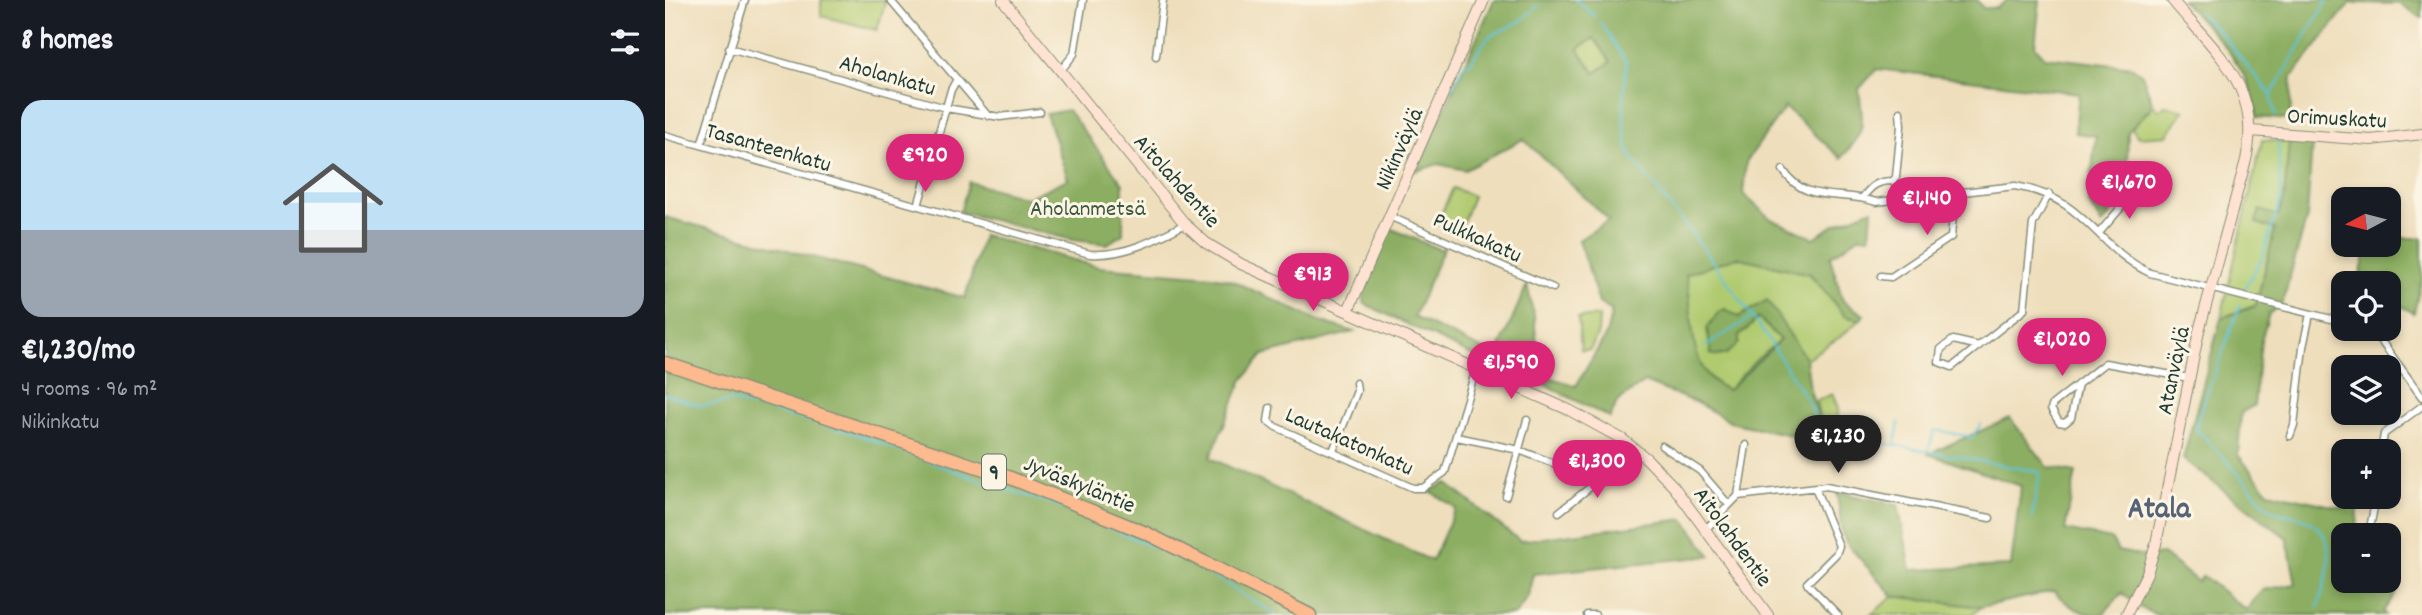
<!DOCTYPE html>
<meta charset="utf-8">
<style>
body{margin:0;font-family:Dekko,sans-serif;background:#242831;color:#f1f3f6;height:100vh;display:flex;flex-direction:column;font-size:26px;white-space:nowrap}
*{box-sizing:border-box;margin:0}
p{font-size:23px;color:#9ea1a6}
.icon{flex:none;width:38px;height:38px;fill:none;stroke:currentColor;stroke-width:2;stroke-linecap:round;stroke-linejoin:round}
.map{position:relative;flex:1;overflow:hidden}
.sheet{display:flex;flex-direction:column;background:#171b24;width:665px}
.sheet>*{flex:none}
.needle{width:46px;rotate:263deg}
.controls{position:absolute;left:1666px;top:187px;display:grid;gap:14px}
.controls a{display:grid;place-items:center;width:70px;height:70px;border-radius:14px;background:#171b24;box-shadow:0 4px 10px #0003;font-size:35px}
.price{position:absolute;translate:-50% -60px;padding:0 16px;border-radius:24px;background:#db2777;color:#fff;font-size:23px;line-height:46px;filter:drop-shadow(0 2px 4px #0008)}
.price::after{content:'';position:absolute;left:50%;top:42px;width:21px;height:16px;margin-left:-10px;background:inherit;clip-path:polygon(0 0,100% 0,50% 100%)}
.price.active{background:#222;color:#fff}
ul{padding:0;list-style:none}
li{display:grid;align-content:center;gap:14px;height:371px;padding:0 21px}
li span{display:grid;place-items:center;height:217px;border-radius:21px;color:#555}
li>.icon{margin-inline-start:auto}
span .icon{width:126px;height:126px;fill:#fffc;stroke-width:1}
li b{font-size:30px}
h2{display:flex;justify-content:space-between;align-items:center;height:84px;padding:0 21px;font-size:30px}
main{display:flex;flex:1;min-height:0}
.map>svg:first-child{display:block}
</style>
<main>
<section class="sheet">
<h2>8 homes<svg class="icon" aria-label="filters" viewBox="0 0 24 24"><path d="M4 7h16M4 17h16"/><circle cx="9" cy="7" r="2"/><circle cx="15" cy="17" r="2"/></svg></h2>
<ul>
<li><span style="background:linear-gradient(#bfe0f5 60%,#9aa5b1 0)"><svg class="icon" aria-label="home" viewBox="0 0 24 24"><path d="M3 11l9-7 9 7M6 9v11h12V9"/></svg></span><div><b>€1,230/mo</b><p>4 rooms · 96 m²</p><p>Nikinkatu</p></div></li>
</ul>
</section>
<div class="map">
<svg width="1757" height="615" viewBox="0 0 1757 615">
<rect width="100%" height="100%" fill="#fcf5e5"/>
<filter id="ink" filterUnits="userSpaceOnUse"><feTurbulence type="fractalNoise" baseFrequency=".0143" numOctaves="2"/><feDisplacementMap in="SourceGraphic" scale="14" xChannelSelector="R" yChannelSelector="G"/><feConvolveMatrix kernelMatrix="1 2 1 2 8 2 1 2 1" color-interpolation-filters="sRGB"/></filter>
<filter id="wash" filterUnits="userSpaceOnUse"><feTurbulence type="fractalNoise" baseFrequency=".00686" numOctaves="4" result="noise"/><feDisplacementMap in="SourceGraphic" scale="28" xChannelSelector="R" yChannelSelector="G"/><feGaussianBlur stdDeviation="1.57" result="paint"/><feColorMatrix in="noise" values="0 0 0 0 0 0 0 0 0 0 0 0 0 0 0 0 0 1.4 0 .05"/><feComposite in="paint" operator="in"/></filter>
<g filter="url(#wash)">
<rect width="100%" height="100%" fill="#eedebc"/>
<path fill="#b0ca6f" stroke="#688452" stroke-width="2" d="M156,0H221L212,30L156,16Z
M929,37L946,62L930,73L913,49Z
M1488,104L1494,110L1500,105L1519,110L1502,135L1473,137L1466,127L1485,110Z
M1597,140L1624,142L1619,200L1612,217L1595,211L1591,222L1610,229L1591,305L1556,318Z
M788,188L808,196L796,227L772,223Z
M1072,257L1145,274L1180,316L1195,320L1175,337L1141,359L1102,301L1073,317L1060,309L1053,313L1049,321L1074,336L1094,318L1115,340L1091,360L1063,390C1021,373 1024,312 1020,273Z
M934,316L933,333L925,350H916L913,318Z
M1167,394L1173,408V424L1156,426L1151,401Z
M1228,596L1316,607L1307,615H1206Z"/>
<path fill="#8cae62" stroke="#56764b" stroke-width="2" fill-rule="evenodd" d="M829,0H1312L1318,8H1332L1342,0H1375L1370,46L1380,57L1467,67L1477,74L1488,105L1463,132L1461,193L1437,225L1423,202L1431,136L1410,133L1414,93L1212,69L1194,89C1198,126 1202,131 1176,158L1120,107L1081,162L1078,194L1106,219L1149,238L1169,225L1207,209L1205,237L1195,236L1165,257L1178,301L1199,315L1195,320L1180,316L1145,274L1072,257L1021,274C1030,311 1019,374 1063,390L1115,340L1094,318L1074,336V343C1065,352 1059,359 1046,354L1042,328L1053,313L1060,309L1074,317L1102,300L1141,359L1145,390L1155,422L1154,441L1069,423L1030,402L979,382L952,402L945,418L881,385L823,363L698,303L700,289L725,228L776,250L780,245L749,317L831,356L862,285L869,316L875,374L911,386L941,335L947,311L934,303L914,240L944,220L858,139L800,170L773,164L751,171ZM929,38L946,62L930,73L913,49Z
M1516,0H1757V18L1735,4L1685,3L1627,77L1625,120L1592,117C1587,68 1549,33 1516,0Z
M403,110L458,184V234L442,244L408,240L295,212L304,182L362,198L403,179L381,114Z
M1624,142L1647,143L1642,217L1617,304L1604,314L1596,341L1589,405L1576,413L1573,455L1603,492L1672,507L1693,508L1692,529L1700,535L1678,536V581H1724V565L1736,566L1733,590L1718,612L1721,615H1492L1474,607L1457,593L1437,615C1417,615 1402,606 1389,591L1316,607L1228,596L1182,544L1177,533L1172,492L1233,505L1246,570L1346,566L1356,486L1263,454L1345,418L1383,467L1411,472L1400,530L1446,539L1453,551L1478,556L1498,554L1533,582L1538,576L1581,610L1597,590L1631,584L1622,538L1518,459L1556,318L1591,306L1610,229L1591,223L1595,210L1613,216L1619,200Z
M0,217L300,298L318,235L434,267L548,276L568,281L654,321L689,332L598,355L577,381L545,458L767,561L791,508L765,491L781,483L855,541L1019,519L1046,556L868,574L863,596L850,615H0Z
M1724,238H1757V278L1749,313L1724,300V284L1693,283L1703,245H1724Z"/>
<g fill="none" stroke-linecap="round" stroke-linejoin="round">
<path stroke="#5ac3d6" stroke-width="2" d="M911,0L930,16
M1533,13L1553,30L1606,95L1611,116
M936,23L962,63C958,85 956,136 966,156L1042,253L1106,343L1147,408L1152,427L1156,431
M786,90L799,64L805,63L823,37L854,22L874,5
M1606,95L1662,0
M1578,292L1596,260L1616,200L1613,142
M1575,305L1532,421V430C1556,453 1577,478 1598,502C1611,516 1622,513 1637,518C1680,535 1661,578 1653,608
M1041,346L1087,317
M0,394L36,406L67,401L133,418L191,434L333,487L389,504L530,565L611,615
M1169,434L1375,472L1367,516
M1230,445L1234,422
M1263,451L1270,430L1307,437L1316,424"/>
</g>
</g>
<g filter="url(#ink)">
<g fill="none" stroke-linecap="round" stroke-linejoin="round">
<g stroke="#868e78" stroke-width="9">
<path id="street" d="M225,0L323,116
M64,48L281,108L335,117L375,112
M491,56L498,0
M396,70L409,54L418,0
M0,135L425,254C460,256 490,240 520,224
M36,145L80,0
M1118,170C1140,205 1178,190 1211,202L1350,186C1422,198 1428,245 1485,273L1678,322
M1228,181L1240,200
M1198,197C1207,185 1213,181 1228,181L1231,177L1236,126L1235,112
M253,206L286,90L292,79
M724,216L888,288
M1434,233L1472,189
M1216,276L1226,277L1286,237L1290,193
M1699,329L1716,341L1757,397
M1314,346L1288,340L1276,349L1274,362L1287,367L1359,310L1368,224L1384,194
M1413,384L1406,418L1400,423L1394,422L1386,409L1388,404L1440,363L1524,378
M605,408L603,421L611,427L748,488H758L780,472L811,369
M1625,436L1629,425L1638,347L1645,314
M792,437L854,450L935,481
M997,446L1035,471L1064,505
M668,451L692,391L691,383
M1716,452L1719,434L1757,406
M1150,488L1174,546L1171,554L1142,583L1173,615
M841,496L862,420
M1073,496L1081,445
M894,512L953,465
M1706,523L1711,497
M1040,530L1073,496L1161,486L1325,518
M922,615H930"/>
</g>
<g stroke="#868e78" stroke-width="12">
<path id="secondary" d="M338,0L520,224L541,243L576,264L904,410L957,439L982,459L1009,487L1103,615
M1586,131L1706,140L1757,134
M683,311L819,0
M1461,615L1482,573L1491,544L1534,331L1581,160C1598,86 1549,51 1507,0"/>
</g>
<g stroke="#868e78" stroke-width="15">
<path id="highway" d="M0,363L343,477L481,533L645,615"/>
</g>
<use href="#street" stroke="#fff" stroke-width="6"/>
<use href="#secondary" stroke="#fee3d2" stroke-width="10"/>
<use href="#highway" stroke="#fcba8e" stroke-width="12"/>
</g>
</g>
<g text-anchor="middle" stroke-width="6" stroke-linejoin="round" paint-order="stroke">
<rect fill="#fcf5e5" stroke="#617469" stroke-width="2" x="317" y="454.5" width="24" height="35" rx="5"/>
<g font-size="21" font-weight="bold" fill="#1f3d34">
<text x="329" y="479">9</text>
</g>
<g font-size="23" fill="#1f3d34" stroke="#fcf5e5">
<text transform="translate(223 74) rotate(16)" y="8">Aholankatu</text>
<text transform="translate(1672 117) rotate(3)" y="8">Orimuskatu</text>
<text transform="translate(104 146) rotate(16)" y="8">Tasanteenkatu</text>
<text transform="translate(733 148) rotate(-66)" y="8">Nikinväylä</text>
<text transform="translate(513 180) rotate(48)" y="8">Aitolahdentie</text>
<text transform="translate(813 236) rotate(24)" y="8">Pulkkakatu</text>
<text transform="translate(1507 370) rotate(-78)" y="8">Atanväylä</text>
<text transform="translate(685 440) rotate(24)" y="8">Lautakatonkatu</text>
<text transform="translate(415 483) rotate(22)" y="8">Jyväskyläntie</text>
<text transform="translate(1069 536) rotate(54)" y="8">Aitolahdentie</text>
</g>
<g font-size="23" fill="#3c5940" stroke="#fcf5e5">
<text x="423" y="215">Aholanmetsä</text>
</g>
<g font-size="30" font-weight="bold" fill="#576475" stroke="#fcf5e5">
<text x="1494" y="517">Atala</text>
</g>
</g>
</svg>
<div class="controls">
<a><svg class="needle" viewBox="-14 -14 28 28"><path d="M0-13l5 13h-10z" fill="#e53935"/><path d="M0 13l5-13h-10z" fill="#9ea1a6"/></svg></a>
<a><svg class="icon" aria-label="locate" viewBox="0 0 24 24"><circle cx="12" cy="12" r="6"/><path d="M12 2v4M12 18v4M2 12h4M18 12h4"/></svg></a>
<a><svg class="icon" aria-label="layers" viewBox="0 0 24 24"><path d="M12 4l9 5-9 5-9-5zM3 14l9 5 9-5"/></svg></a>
<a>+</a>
<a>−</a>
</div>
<b class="price" style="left:260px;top:194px">€920</b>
<b class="price" style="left:1464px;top:221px">€1,670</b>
<b class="price" style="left:1262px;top:237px">€1,140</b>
<b class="price" style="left:648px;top:313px">€913</b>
<b class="price" style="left:1397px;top:378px">€1,020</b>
<b class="price" style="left:846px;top:401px">€1,590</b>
<b class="price active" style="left:1173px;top:475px">€1,230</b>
<b class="price" style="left:932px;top:500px">€1,300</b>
</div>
</main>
